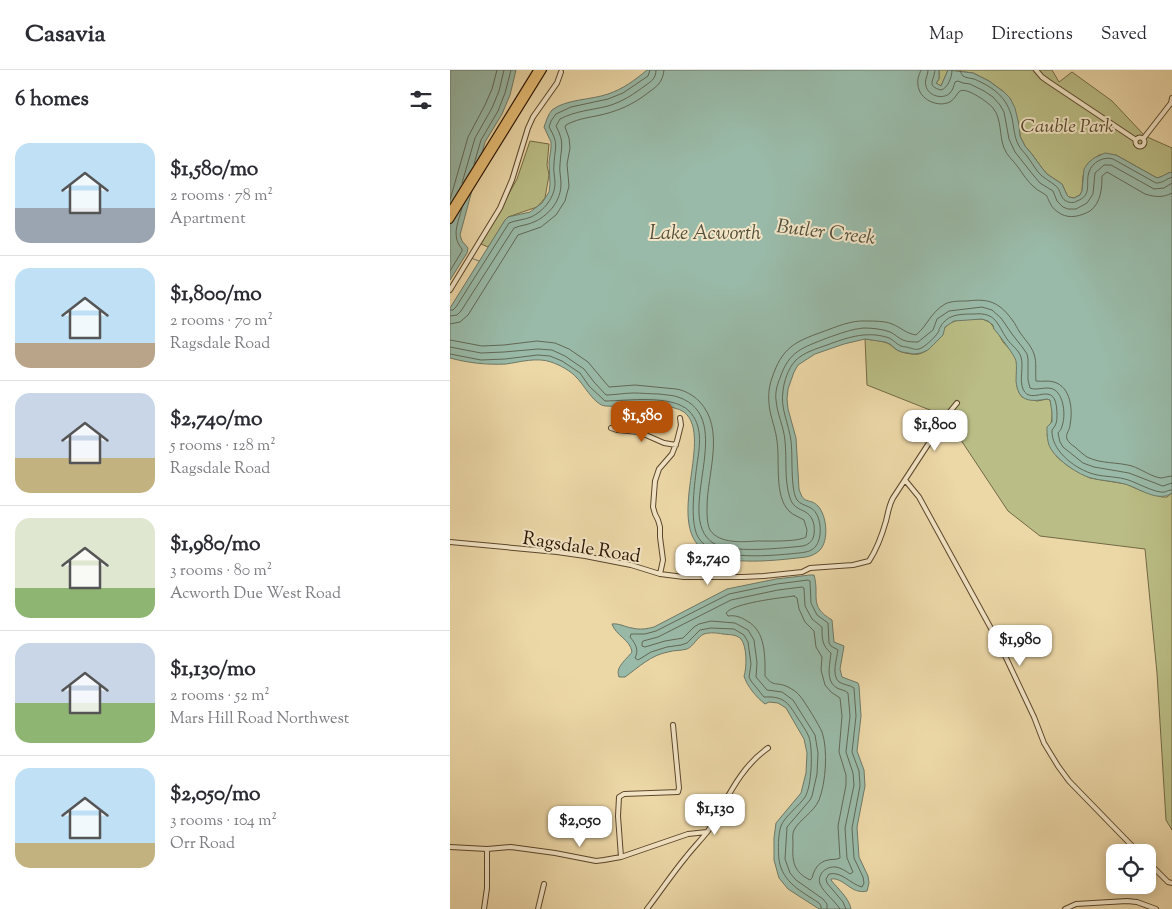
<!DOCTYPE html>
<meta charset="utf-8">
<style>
body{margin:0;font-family:"Sorts Mill Goudy",serif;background:#f2f2f3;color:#2b2b33;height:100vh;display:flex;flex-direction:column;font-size:19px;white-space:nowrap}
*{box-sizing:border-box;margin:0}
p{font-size:16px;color:#7c7c81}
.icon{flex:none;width:28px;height:28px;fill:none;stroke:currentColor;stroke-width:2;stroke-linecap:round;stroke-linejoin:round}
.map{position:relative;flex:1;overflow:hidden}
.sheet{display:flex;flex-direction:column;background:#fff;width:450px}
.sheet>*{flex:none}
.tools{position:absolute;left:656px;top:774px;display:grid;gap:10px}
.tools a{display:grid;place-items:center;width:50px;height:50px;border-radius:10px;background:#fff;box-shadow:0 2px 12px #0003;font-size:25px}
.price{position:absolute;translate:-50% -42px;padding:0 11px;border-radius:10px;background:#fff;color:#222;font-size:16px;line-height:32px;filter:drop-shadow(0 1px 2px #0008)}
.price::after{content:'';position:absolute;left:50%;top:30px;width:15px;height:11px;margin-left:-8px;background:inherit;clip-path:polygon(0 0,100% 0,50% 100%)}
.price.selected{background:#b45309;color:#fff}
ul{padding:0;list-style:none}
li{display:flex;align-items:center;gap:15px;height:125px;padding:0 15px}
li+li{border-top:1px solid #e1e1e2}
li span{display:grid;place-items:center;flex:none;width:140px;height:100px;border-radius:15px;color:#555}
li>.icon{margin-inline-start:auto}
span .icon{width:60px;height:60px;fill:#fffc;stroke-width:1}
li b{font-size:21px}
h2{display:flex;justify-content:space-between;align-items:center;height:60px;padding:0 15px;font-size:21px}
header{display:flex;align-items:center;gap:30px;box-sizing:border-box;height:70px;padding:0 25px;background:#fff;border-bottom:1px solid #e1e1e2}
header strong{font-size:24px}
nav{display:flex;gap:28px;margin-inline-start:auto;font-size:18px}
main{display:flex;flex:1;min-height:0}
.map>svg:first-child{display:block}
</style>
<header>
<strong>Casavia</strong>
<nav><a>Map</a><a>Directions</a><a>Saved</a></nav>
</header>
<main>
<section class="sheet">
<h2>6 homes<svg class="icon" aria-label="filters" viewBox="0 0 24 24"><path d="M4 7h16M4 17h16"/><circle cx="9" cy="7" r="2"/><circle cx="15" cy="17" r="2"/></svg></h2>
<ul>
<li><span style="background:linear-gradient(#bfe0f5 65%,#9aa5b1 0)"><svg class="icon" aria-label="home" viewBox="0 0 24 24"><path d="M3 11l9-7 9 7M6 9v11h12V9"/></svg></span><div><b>$1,580/mo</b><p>2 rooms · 78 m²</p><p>Apartment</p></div></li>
<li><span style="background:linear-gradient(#bfe0f5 75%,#b9a48a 0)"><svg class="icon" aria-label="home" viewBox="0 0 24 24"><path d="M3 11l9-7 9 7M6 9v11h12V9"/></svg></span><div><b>$1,800/mo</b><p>2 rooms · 70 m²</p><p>Ragsdale Road</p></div></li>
<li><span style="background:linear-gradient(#c9d6e8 65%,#c2b280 0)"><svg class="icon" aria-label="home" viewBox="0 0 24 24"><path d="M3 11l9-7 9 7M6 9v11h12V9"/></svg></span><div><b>$2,740/mo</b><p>5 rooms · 128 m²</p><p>Ragsdale Road</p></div></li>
<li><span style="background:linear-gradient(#dfe7d0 70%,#8fb573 0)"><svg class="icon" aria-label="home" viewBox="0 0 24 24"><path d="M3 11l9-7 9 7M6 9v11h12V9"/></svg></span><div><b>$1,980/mo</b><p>3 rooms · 80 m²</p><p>Acworth Due West Road</p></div></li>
<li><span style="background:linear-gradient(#c9d6e8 60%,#8fb573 0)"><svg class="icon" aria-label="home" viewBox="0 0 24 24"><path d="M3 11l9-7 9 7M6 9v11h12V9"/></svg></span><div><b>$1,130/mo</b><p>2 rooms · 52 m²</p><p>Mars Hill Road Northwest</p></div></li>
<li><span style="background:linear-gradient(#bfe0f5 75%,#c2b280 0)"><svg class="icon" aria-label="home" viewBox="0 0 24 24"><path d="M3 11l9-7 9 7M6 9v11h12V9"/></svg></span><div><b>$2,050/mo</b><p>3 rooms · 104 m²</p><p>Orr Road</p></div></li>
</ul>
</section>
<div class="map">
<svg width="722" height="839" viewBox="0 0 722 839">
<rect width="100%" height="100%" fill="#ecd7a7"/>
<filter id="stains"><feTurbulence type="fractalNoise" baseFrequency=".004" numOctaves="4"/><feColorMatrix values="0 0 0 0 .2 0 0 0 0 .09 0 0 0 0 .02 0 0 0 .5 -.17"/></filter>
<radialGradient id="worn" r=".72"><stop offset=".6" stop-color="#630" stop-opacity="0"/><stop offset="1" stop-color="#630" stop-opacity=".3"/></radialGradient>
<path fill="#babd85" stroke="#726944" d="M489,0H602L609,12L622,2L662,31L695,66L722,78V102C716,103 713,107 707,108L666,85H649L638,94L633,106L632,121L630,125L624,128L619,127L617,125L612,114L597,104L592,98L581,83L575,76L570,66L569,55L560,28L554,22L539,11L523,3L498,0L491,16L486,13L489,9Z
M80,71L99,74L97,95L99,105L95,128L87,137L58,147L54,152L43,171L38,177L31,174L67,109Z
M532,249C538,251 542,253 544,259C549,263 550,267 553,272C557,277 564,282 566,288C570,301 562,314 572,327L587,331L597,329L600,330C604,344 602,353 597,365L607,387L618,396L640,408L676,414L692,421L712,427H717L722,423V760L716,750L707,603L695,479L590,466L558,441L495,346L417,315L415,269C421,270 428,270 434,272C440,273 442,277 447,280C452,283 464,285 469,284C486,280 489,255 505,251C513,248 524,249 532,249Z"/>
<path fill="#99baa8" stroke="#6d7866" d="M0,0H66L60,25L52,44L35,72L18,135L10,165L12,171L18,178L17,183L0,210Z
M197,0H489V9L486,13L491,16L498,0L523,3L539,11L554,22L560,28L565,38L569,55L570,66L575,76L581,83L592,98L597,104L612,114L617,125L619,127L624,128L630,125L632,121L634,99L638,93L644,88L655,83L666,85L707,108C713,107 716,103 722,102V423C708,433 689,418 675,414C664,411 652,411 641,408C629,405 607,390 601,379C597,373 597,364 597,357L602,352V342L600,330L597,329C580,332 568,332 566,311C566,304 567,297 566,291C566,287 547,262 544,259L543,255L538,251L532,249L504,251L495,257L493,265L478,280L471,283L464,284L452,282L447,280L440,274L435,272L415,269L394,274L365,284L348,295L344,302L338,319L337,329L338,339L346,368L349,419C354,436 359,427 368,436C377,446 379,470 370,480C366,484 361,486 356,487C330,490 289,495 265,486C206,466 267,368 234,342C224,335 194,333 182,334C174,335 164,337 156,336C145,336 134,315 127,308C121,301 110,295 101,292C87,287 70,292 56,294C36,295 19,293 0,288V238L55,150L58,147L80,142L92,133L99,122L100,114L99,92L101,78V72L94,57C96,52 98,44 102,40C116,29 141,30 158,24C173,19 185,10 197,0Z
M360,505H364C370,526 358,536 382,550L384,572L394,576L390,599L392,607L408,613L409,616L411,646L407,681L414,700L415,716L407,757L409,787L418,806L419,813L417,821C401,825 394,807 381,809V810C388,819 399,828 401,839H369L338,819L329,808L324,790V768L326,753L351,723L356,703L357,683L354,669L336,638L328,633L319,632L315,634C306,627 297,616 294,606C297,598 297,576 291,569C286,564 280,565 273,564C267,563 261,562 254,564C247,567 244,576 237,579C230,581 224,580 218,582C201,585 189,597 175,607H169C165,597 176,590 182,582C180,569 166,566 162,554C169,553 175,557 182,558C190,560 196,559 204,557L277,519L326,509Z"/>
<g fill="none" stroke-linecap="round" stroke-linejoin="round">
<path stroke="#626855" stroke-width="1" d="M471,0C469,5 467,9 468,15C469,29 487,38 500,32C505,29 507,23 510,21C517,17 539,33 543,38C552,49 549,65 554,78C557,86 563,90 568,97C573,104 577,111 584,117C588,121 594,123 597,126C597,127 600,133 600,133C602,138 606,141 611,144C620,149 631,146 640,141C651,133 652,118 652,106L657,102L695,124C705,127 713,128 722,123
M478,0C478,6 474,10 476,16C478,26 493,30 500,23C503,20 504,15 505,12L508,11L513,13L520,14L534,21L543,27L550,35L554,42L559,69L565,82L584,106L590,113L603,121L607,131L613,137L618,139H626L637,133L643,124L645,103L654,95H661L704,119L714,118L722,113
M485,0C484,11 476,16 491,20C498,18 502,7 502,0
M510,0L511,3L513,6C516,8 520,8 524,9C543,17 557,27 562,48C564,57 564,66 568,74C570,79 574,82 577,86C581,91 584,97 588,102C593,108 600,111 606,116C611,120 610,128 616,131C620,133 624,133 627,131C643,125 635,113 639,102C642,92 654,86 663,89L706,113C713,113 716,109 722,107
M24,94L31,70L48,41L55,23L61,0
M12,113L25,68L42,38L49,21L54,0
M0,130L18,67L35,35L42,19L47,0
M0,201L12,181V179C1,166 8,153 12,138
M0,240H3L6,237L59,153C66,150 74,150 81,147C94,141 105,127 105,113C105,107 103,101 104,94C105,76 109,74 99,57L101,51L106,44L121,37L158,29L173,23L198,6L200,0
M0,246L7,245L11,241L64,158C71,155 79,155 86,151C100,144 111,130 111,114C111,107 109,101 110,94C111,77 115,73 106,56L110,49C125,41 142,40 158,36C172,32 184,24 196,15C202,11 206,8 206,0
M0,254L10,252L18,245L68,165L91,157L106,145L115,131L119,116L117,94L120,78L119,68L115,57L116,55C125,50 135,48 146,46C166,42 183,35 199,22C208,16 213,11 214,0
M0,270L32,276L54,275L87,271L105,273L119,279L138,292L159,317L185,315L226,319C234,320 243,325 249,331C276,359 257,403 257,438C257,444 257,454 260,460C269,474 293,472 307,471C318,471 348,472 356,467L357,460L354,450C349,447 343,445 339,441C324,426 330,391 327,371C326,361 322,351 320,341C318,330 318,319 322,308C332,278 344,272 372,262C386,257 401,250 416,251C424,251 435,251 442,254C452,258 455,263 466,265C478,255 480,243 495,234C501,231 510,231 517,231C540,228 550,233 563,251C566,255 567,258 569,261C574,269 581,275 584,284C587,292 585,302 586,311C592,312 598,310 604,312C621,317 623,340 620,355C620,360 615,364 617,369C619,373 622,375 625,377C629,381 633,384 637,387C651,394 668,392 682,396C691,399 702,407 711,408C714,408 718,406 722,406
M0,277L31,283L54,282L88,279L102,280L115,286L134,299L144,312L156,325C165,325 174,323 183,323C192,323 201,324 209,324C215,325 223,325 228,327C290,348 222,445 263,473C280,484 333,478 353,476C364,473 365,465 364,455C360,436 345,444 340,428C334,410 337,390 335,371C334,357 327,344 326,330C325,323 327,315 330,308C339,281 352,278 377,268C389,264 401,259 414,258C421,258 433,259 440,262C445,264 448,268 453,270C457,272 464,272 468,272L483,260L487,249L499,241L532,237L542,240L551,248L562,264L573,278L577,284L578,289V310L580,318C587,321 595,316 603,319C614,324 616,346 612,356C612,358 610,361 608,363L610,372L613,377L633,393L644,397L679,403L710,415L713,416L722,413
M0,284L31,290L55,289L88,285L100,286L112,291L130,303L139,316L155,331C177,331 222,324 239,341C253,355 250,376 247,394C245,411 239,451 248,467C261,491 316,486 339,484C355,482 367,484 370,465C371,455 369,441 359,437C355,435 350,434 347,430C340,419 343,385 341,371C339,354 330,338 333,321C334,311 338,299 345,291C354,282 366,279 377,275C396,268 415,261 436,267C442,268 446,274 451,276C454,277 458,277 460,278C465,279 464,280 469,279C475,277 483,269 487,264C492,257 486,264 491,256C492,253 498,248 501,247C507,244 517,244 524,244C546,242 547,254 557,269C561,275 569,280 571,287C574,297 569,309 573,319C581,338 606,306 607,343C607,351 607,354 602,360C601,380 623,397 640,403C651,407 663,406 675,409C684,411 706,424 715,422C717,421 719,420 722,420
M344,526L347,528L349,539L355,552L364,561L366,577L372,587L371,600L375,615L381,622L390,628L392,646L389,682L396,705V715L388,756L390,788C386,790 382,789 378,790C368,792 364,800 362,808L360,810C344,802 342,792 343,775C343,770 342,764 344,760C350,749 364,742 369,730C376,713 378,679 372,662C369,655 355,632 350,626C347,622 342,619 338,617C326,611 324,618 315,606C315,587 316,561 297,551C291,547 285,545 278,546L276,543C284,533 329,528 344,526Z
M371,839V836L369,833C351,821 333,813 329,790C328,782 328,763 331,756C334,747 350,735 355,727C362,716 363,679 359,667C356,660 351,653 347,647C338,632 333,626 314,627L301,611L299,607L301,594L298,572L294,565L284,559L261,558L250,560L237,573L231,575L217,577L201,582L188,590L185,588C189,580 186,574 180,567L181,564H195L206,561L279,524L327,514L358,510L360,511L361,533L367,545L378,553L379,573L381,576L388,580C387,588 381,605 389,612C394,615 400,615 404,618L406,646L402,682L409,701L410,716L402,758L404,788L413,807L414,813L412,817C400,814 392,801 379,804L376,809L377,813L393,832L396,839
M377,839V834L373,829L346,810L340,803L335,789L337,757L360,730L362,726L367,704L368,683L365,665L343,630L332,622L317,620L306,607L307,593L304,570L298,560L285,553L261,551L249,554L244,557L233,568L215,571L195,577L192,576V573L193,571L208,567L281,530L328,520L352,517L354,518L355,536L362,549L372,557C372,568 372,576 381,583C380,594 375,611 387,618C391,620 395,620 398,623L400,646L396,682L403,703L404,715L395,758L397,788L403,802L400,804C396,801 391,798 386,797C376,796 367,804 370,814C374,823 385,831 390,839"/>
<path stroke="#6d7866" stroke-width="1" d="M21,188L29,191"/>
<g stroke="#5b462b" stroke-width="6">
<path id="minor" d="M586,0L592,7L599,12L686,70
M685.5 72a4.5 4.5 0 1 1 9 0a4.5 4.5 0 1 1-9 0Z
M693,69L721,33L722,28
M0,220L50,138L62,110L78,58L83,47L107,13L111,2
M161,358L167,360L189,362L214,373L226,375
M455,410L469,427L549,573L584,647L594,673L608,696L619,711L688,782
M0,472L107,482L135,486L181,495L210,504L234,507H293L314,506L352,502L360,498L403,495L419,491C427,479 432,465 436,451C438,443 439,435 443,428L498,344L507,333
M210,504L213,490L210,467V457L208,450L205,444L203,437L205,411L209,399L222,384L227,371L231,355L230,348
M0,777L37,779L61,777L105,783L146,791L154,790L171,787L238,764L257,762
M171,787L168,746L169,727L174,724L228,722L229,718L223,655
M698,792L718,812L722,813
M34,839L37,818V779
M88,839L94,814
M197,839C210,822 222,804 236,787C243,778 251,770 258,761C276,732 289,698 318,678
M615,839L626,834L677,831L687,832L706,839"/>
</g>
<g stroke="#2b1502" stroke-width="8">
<path id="primary" d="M0,141L87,0
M0,150L93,0"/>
</g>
<use href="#minor" stroke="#f3e5c6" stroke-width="4"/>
<use href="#primary" stroke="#e6bc74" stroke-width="5.5"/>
</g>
<g text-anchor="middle" stroke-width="4" stroke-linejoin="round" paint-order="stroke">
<g font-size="19" font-style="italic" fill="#564729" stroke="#f3e5c6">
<text x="617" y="62">Cauble Park</text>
</g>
<g font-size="19" fill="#2b1502" stroke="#f3e5c6">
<text transform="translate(132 476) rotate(9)" y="7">Ragsdale Road</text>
</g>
<g font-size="20" font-style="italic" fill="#524f3c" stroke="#f3e5c6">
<text transform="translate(376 161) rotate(7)" y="7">Butler Creek</text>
<text x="255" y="169">Lake Acworth</text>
</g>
</g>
<rect width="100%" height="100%" filter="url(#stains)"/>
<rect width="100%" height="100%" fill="url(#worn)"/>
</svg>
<div class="tools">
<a><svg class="icon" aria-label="locate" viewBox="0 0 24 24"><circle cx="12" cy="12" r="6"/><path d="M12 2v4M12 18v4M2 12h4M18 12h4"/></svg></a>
</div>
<b class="price selected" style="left:192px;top:373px">$1,580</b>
<b class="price" style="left:485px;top:382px">$1,800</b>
<b class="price" style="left:258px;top:516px">$2,740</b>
<b class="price" style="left:570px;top:597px">$1,980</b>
<b class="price" style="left:265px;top:766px">$1,130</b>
<b class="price" style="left:130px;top:778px">$2,050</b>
</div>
</main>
